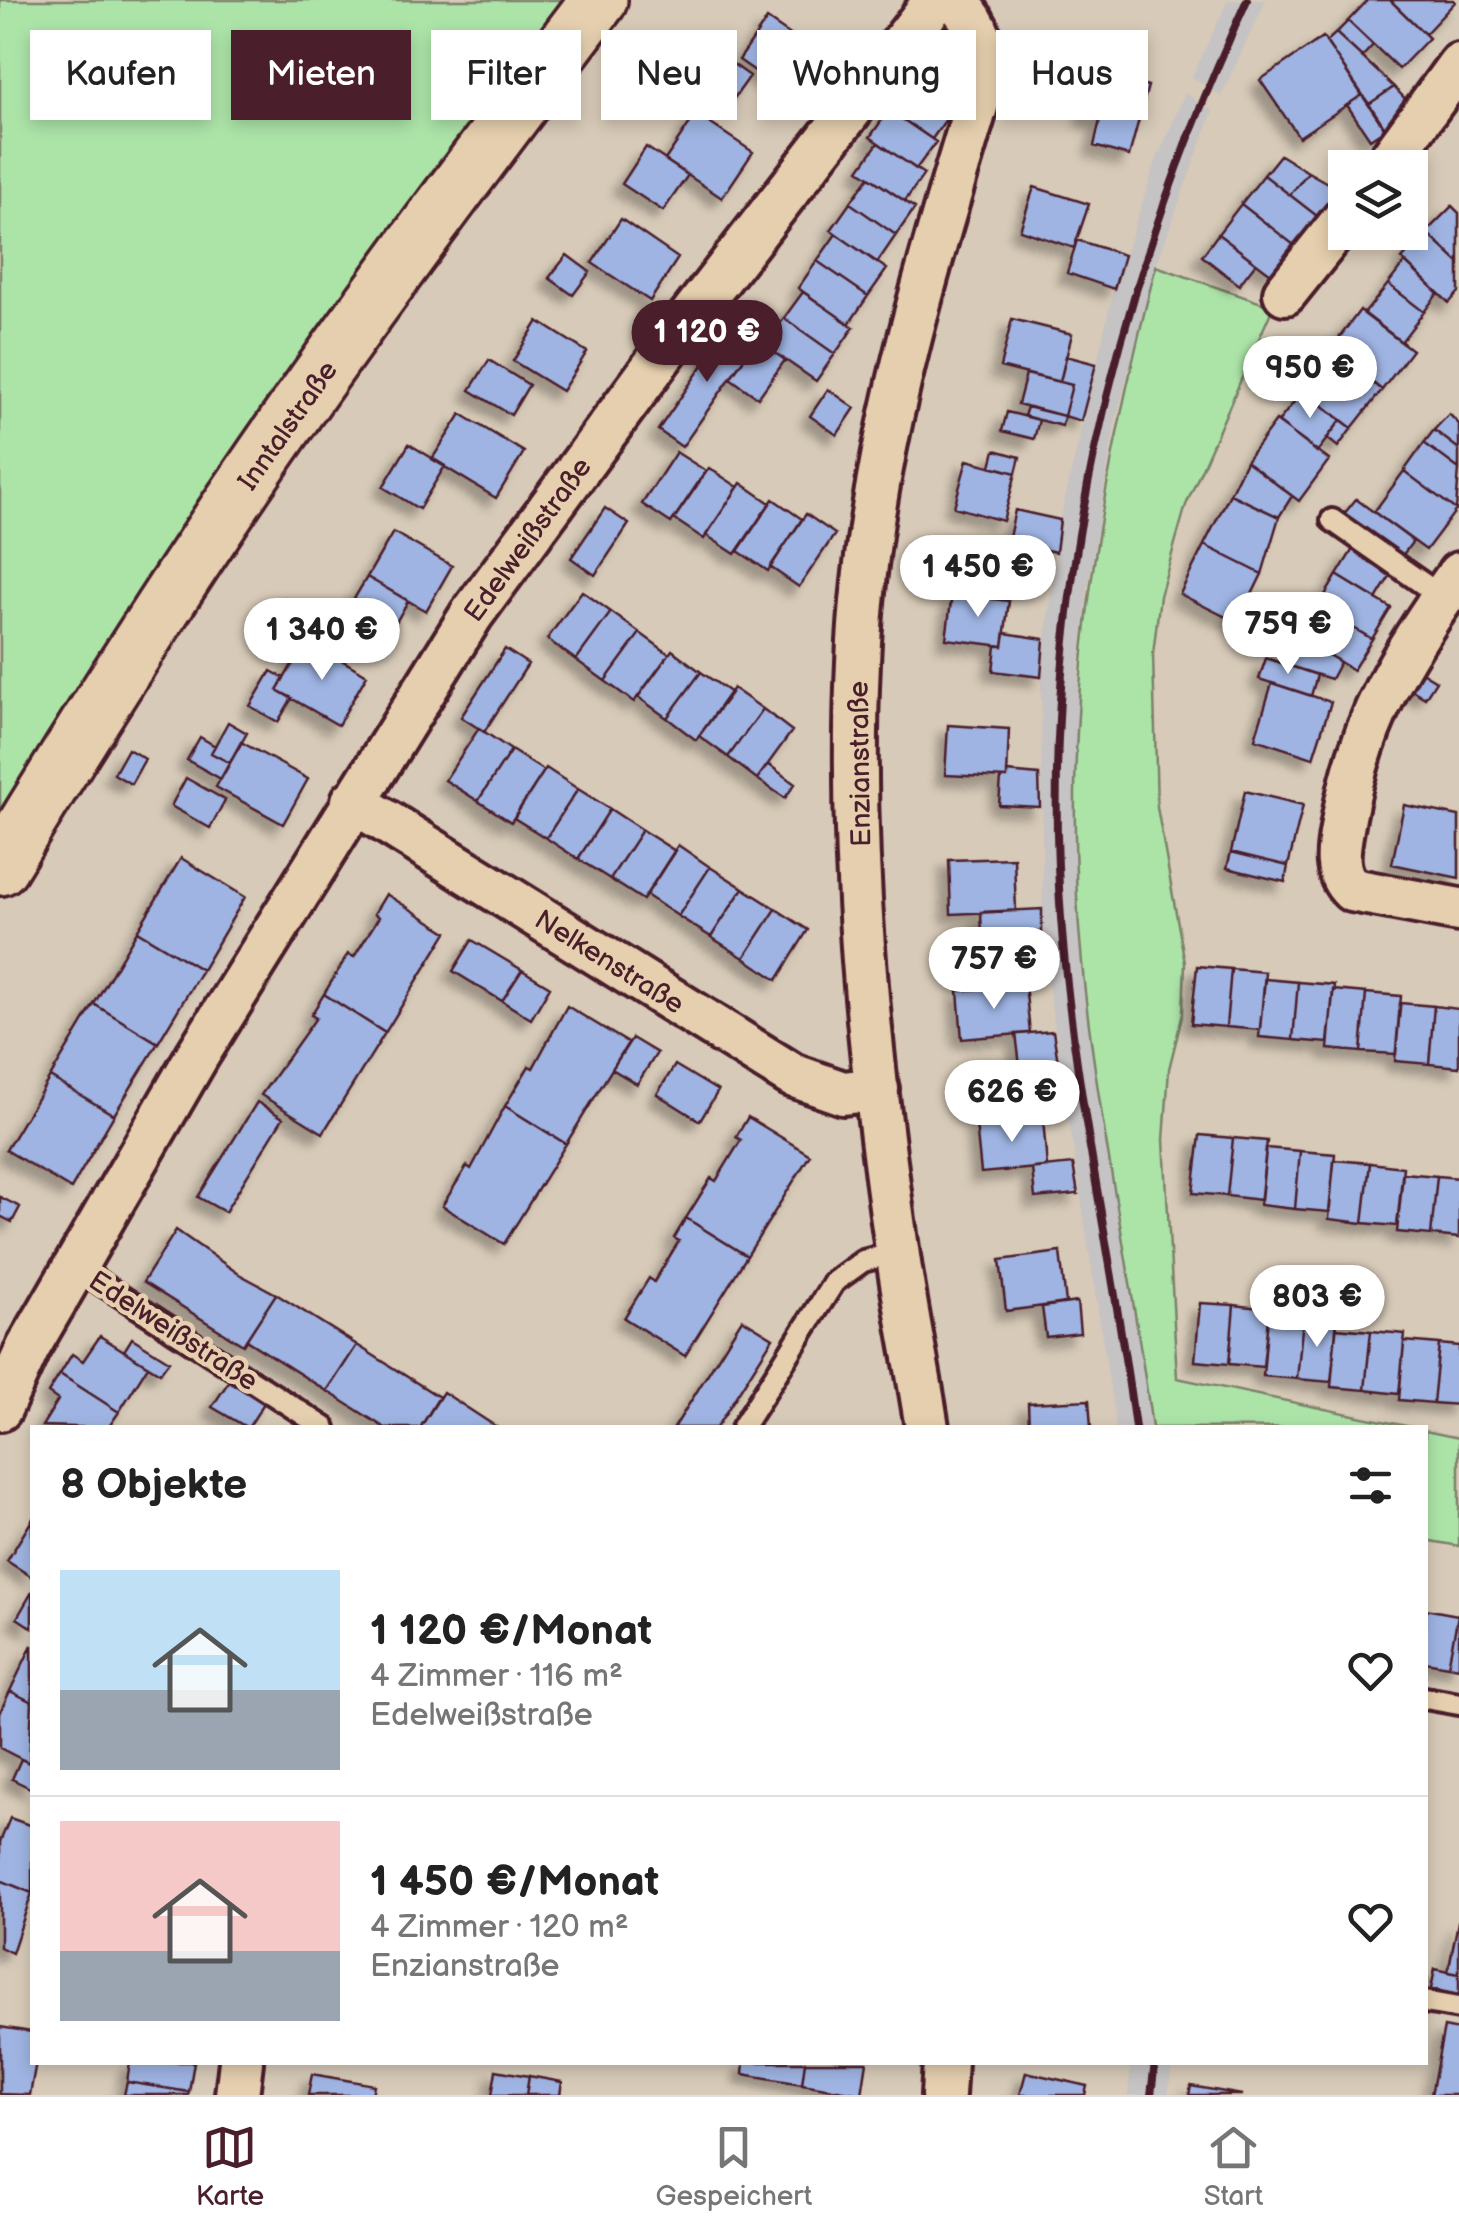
<!DOCTYPE html>
<html lang="de">
<meta charset="utf-8">
<style>
body{margin:0;font-family:"Balsamiq Sans",sans-serif;background:#f2f2f2;color:#222;height:100vh;display:flex;flex-direction:column;font-size:38px;white-space:nowrap}
*{box-sizing:border-box;margin:0}
p{font-size:32px;color:#767676}
.icon{flex:none;width:55px;height:55px;fill:none;stroke:currentColor;stroke-width:2;stroke-linecap:round;stroke-linejoin:round}
.map{position:relative;flex:1;overflow:hidden}
.side{position:absolute;left:30px;top:1425px;width:1398px;height:640px;display:flex;flex-direction:column;background:#fff;border-radius:0px;box-shadow:0 5px 15px #0003}
.side>*{flex:none}
.hud{position:absolute;left:30px;top:30px;width:1400px;height:90px;display:flex;gap:20px}
.buttons{position:absolute;left:1328px;top:150px;display:grid;gap:20px}
.buttons a{display:grid;place-items:center;width:100px;height:100px;border-radius:0px;background:#fff;box-shadow:0 5px 15px #0003;font-size:50px}
.price{position:absolute;translate:-50% -85px;padding:0 22px;border-radius:35px;background:#fff;color:#222;font-size:32px;line-height:65px;filter:drop-shadow(0 2px 5px #0008)}
.price::after{content:'';position:absolute;left:50%;top:60px;width:30px;height:22px;margin-left:-15px;background:inherit;clip-path:polygon(0 0,100% 0,50% 100%)}
.price.selected{background:#4a1f2b;color:#fff}
ul{padding:0;list-style:none}
li{display:flex;align-items:center;gap:30px;height:250px;padding:0 30px}
li+li{border-top:2px solid #e0e0e0}
li span{display:grid;place-items:center;flex:none;width:280px;height:200px;border-radius:0px;color:#555}
li>.icon{margin-inline-start:auto}
span .icon{width:120px;height:120px;fill:#fffc;stroke-width:1}
li b{font-size:42px}
h2{display:flex;justify-content:space-between;align-items:center;height:120px;padding:0 30px;font-size:42px}
.pill{padding:0 35px;border-radius:0px;background:#fff;box-shadow:0 5px 15px #0003;font-size:35px;line-height:90px}
.pill.selected{background:#4a1f2b;color:#fff}
.menu{display:flex;justify-content:space-around;align-items:center;height:140px;border-top:2px solid #e0e0e0;background:#fff;font-size:28px;color:#767676}
.menu a{display:grid;justify-items:center;gap:5px}
.menu .selected{color:#4a1f2b}
.map>svg:first-child{display:block}
</style>
<div class="map">
<svg width="1459" height="2095" viewBox="0 0 1459 2095">
<defs>
<filter id="shadow"><feDropShadow dx="-9" dy="9" stdDeviation="5" flood-color="#0004"/></filter>
</defs>
<rect width="100%" height="100%" fill="#d7cab8"/>
<filter id="ink" filterUnits="userSpaceOnUse"><feTurbulence type="fractalNoise" baseFrequency=".01" numOctaves="2"/><feDisplacementMap in="SourceGraphic" scale="20" xChannelSelector="R" yChannelSelector="G"/><feConvolveMatrix kernelMatrix="1 2 1 2 8 2 1 2 1" color-interpolation-filters="sRGB"/></filter>
<g filter="url(#ink)">
<path fill="#c6c3c5" d="M1228,0H1266L1221,96L1192,77Z
M1185,93L1213,111L1156,265L1115,424L1087,593L1078,680L1082,961L1152,1427L1116,1428L1043,950L1041,677L1060,520L1114,289L1155,164Z
M1131,2063H1172L1168,2095H1128Z"/>
<path fill="#ace4a8" stroke="#7b826a" stroke-width="2.5" d="M0,0H577L0,830Z
M1156,266L1273,307L1186,505L1160,596L1153,654L1157,807L1185,963L1183,1013L1169,1069L1164,1140L1177,1378L1411,1427L1152,1428C1132,1272 1097,1119 1082,963C1058,720 1096,499 1156,266Z
M1425,1431L1459,1438V1546L1425,1540Z"/>
<path fill="#9fb4e2" stroke="#4a1f2b" stroke-width="2.5" filter="url(#shadow)" d="M1368,0H1390L1429,38L1399,69L1348,21Z
M1390,0H1453L1455,2L1425,34Z
M767,19L820,55L792,97L739,60Z
M1348,21L1373,45L1362,57L1336,33Z
M1336,33L1362,57L1394,87L1369,104L1326,42Z
M1323,37L1362,95L1299,137L1260,80Z
M646,51L678,72L667,88L635,68Z
M723,57L750,76L730,104L703,85Z
M1095,72L1148,86L1129,156L1094,146L1100,120L1084,116Z
M904,80L951,112L932,139L885,107Z
M1394,87L1408,102L1388,132L1369,104Z
M1362,95L1385,129L1370,139L1347,105Z
M889,110L936,142L916,169L870,137Z
M696,114L753,152L722,198L665,160Z
M878,143L924,174L905,201L859,170Z
M646,147L688,175L663,211L622,184Z
M1280,155L1308,172L1290,195L1264,175Z
M1308,172L1338,189L1317,216L1290,195Z
M1264,175L1317,216L1294,245L1241,204Z
M869,177L915,208L896,235L850,203Z
M1410,177L1425,191L1410,207Z
M1034,187L1089,204L1074,248L1020,230Z
M850,203L896,235L877,263L831,230Z
M1241,204L1294,245L1271,274L1218,234Z
M1452,206L1459,213V263L1426,232Z
M621,219L678,258L650,301L592,263Z
M1426,232L1459,263V292L1449,303L1402,259Z
M836,234L887,269L868,296L817,261Z
M1218,234L1256,263L1239,285L1202,256Z
M1077,240L1124,255L1114,289L1067,273Z
M567,255L590,272L573,295L549,278Z
M817,261L868,296L849,324L798,288Z
M1405,262L1438,293L1424,312L1388,284Z
M1388,284L1424,312L1401,342L1364,314Z
M803,292L854,327L835,354L784,318Z
M1360,310L1412,350L1382,390L1330,350Z
M784,318L835,354L816,381L765,346Z
M1012,319L1072,334L1060,382L1000,367Z
M538,321L587,352L562,391L513,361Z
M732,323L757,340L682,447L658,430Z
M757,340L785,360L758,398L730,378Z
M1330,350L1382,390L1352,428L1300,388Z
M1066,356L1096,364L1081,421L1064,416L1072,385L1060,382Z
M489,360L529,385L511,415L470,390Z
M1026,374L1072,385L1064,416L1018,404Z
M828,389L855,408L837,435L810,416Z
M1303,391L1341,420L1317,452L1278,422Z
M1027,407L1064,416L1062,426L1024,416Z
M1007,412L1039,420L1034,439L1002,431Z
M461,414L524,452L496,498L432,459Z
M1449,414L1459,424V449L1434,430Z
M1341,420L1352,428L1338,447L1327,438Z
M1276,421L1329,460L1299,501L1246,461Z
M1434,430L1459,449V469L1424,443Z
M1424,443L1459,469L1456,510L1404,471Z
M409,444L445,466L419,509L383,487Z
M995,450L1020,457L1016,473L991,466Z
M676,452L706,471L671,523L642,504Z
M967,460L1016,473L1003,521L954,507Z
M1246,461L1292,496L1279,517L1230,494Z
M709,468L738,487L704,539L674,519Z
M1404,471L1456,510L1426,550L1374,512Z
M741,483L770,503L735,554L706,535Z
M1230,494L1279,517L1262,574L1204,545Z
M773,499L802,519L768,571L738,551Z
M1356,499L1413,541L1402,556L1344,514Z
M605,508L629,524L595,575L571,558Z
M1015,510L1060,520L1056,552L1008,542Z
M806,514L835,534L799,587L770,567Z
M393,532L452,566L426,611L367,577Z
M1204,545L1262,574L1238,623L1180,594Z
M1353,549L1392,573L1376,599L1337,575Z
M1337,575L1391,608L1372,639L1318,607Z
M367,577L408,601L387,638L345,614Z
M582,591L611,612L576,660L547,639Z
M952,594L1009,601L1003,646L946,639Z
M284,598L293,611L274,625L264,612Z
M1318,607L1372,639L1353,670L1299,637Z
M611,612L640,633L605,681L576,660Z
M640,633L669,654L634,702L605,681Z
M1005,633L1044,639L1041,677L993,671L996,646H1003Z
M1299,637L1340,662L1331,679L1283,664Z
M307,640L367,675L338,725L277,690Z
M505,649L528,664L484,732L461,717Z
M672,650L701,672L667,718L638,697Z
M1266,658L1317,675L1311,696L1259,679Z
M271,671L284,678L277,690L292,698L278,722L250,706Z
M1420,671L1436,681L1425,698L1409,688Z
M701,672L731,693L696,740L667,718Z
M1272,683L1331,702L1313,758L1255,739Z
M733,688L763,709L728,757L699,736Z
M763,709L792,731L757,779L728,757Z
M228,722L247,733L230,763L211,753Z
M948,725L1009,729L1007,778L945,775Z
M479,728L511,750L478,801L445,780Z
M200,737L215,746L211,753L230,763L221,779L187,760Z
M241,742L308,779L283,824L216,787Z
M128,749L145,759L131,784L114,774Z
M511,750L544,771L511,822L478,801Z
M768,764L795,784L785,798L757,779Z
M546,768L578,789L546,838L514,818Z
M1007,772L1039,775L1040,807L999,805L1001,778H1007Z
M186,778L225,800L210,828L171,806Z
M578,789L610,809L578,859L546,838Z
M1245,791L1303,805L1288,866L1231,852Z
M1404,805L1459,816V878L1392,864Z
M610,809L642,830L610,879L578,859Z
M642,830L675,851L643,900L610,879Z
M678,845L710,867L678,916L646,895Z
M1231,852L1288,866L1285,882L1227,868Z
M181,858L245,897L202,970L137,931Z
M1014,858L1016,911L951,914L949,860Z
M710,867L743,888L711,937L678,916Z
M743,888L776,909L744,958L711,937Z
M386,894L447,932L385,1033L324,994L348,954L354,957L379,917L374,914Z
M776,909L808,930L777,980L744,958Z
M1042,909V932L982,935L981,912Z
M137,931L202,970L158,1043L94,1004Z
M1042,932L1043,950L982,952V935Z
M472,940L522,970L502,1001L453,971Z
M1197,966L1231,969L1226,1027L1191,1024Z
M1231,969L1265,972L1260,1030L1226,1027Z
M522,970L550,987L531,1019L502,1001Z
M1265,979L1298,982L1293,1040L1259,1037Z
M1298,982L1334,985L1328,1043L1293,1040Z
M1025,984L1030,1033L962,1039L958,991Z
M1333,990L1366,993L1361,1052L1328,1049Z
M1366,993L1401,996L1396,1054L1361,1052Z
M324,994L385,1033L323,1133L261,1095L316,1018L311,1015Z
M1400,1003L1434,1006L1429,1064L1395,1061Z
M94,1004L158,1043L114,1115L50,1077Z
M567,1006L628,1043L566,1144L505,1106L529,1066L533,1068Z
M1434,1006L1459,1009V1067L1429,1064Z
M1053,1031L1058,1062L1020,1066L1016,1034Z
M632,1038L657,1053L637,1084L612,1069Z
M675,1065L718,1091L700,1121L657,1094Z
M50,1077L114,1115L71,1189L6,1150Z
M257,1102L283,1118L225,1212L198,1197Z
M505,1106L566,1144L504,1244L442,1206L467,1166L471,1169Z
M748,1117L810,1155L747,1256L686,1218L711,1178L716,1181L741,1140L736,1137Z
M1043,1118L1047,1167L981,1173L976,1124Z
M1200,1135L1233,1138L1227,1196L1193,1193Z
M1233,1138L1267,1141L1261,1200L1227,1196Z
M1266,1148L1300,1151L1295,1209L1260,1205Z
M1300,1151L1335,1154L1329,1212L1295,1209Z
M1334,1160L1370,1163L1363,1223L1329,1219Z
M1370,1163L1403,1167L1397,1226L1363,1223Z
M1073,1164L1078,1194L1035,1198L1032,1168Z
M1403,1173L1437,1176L1431,1235L1397,1232Z
M1437,1176L1459,1178V1238L1431,1235Z
M0,1197L20,1207L12,1222L0,1216Z
M686,1218L747,1256L685,1356L624,1318L649,1278L654,1282L679,1241L674,1238Z
M176,1230L239,1274L276,1294L243,1345L143,1282Z
M1060,1252L1066,1303L1006,1311L1000,1260Z
M276,1294L357,1345L327,1391L246,1340Z
M1077,1302L1080,1333L1046,1337L1042,1307Z
M1200,1303L1234,1305L1229,1364L1195,1361Z
M1234,1305L1269,1309L1263,1367L1229,1364Z
M1268,1316L1303,1319L1297,1379L1263,1376Z
M742,1319L773,1338L716,1428H674Z
M1303,1319L1337,1322L1331,1382L1297,1379Z
M1336,1328L1371,1331L1365,1390L1331,1387Z
M1371,1331L1405,1334L1399,1394L1365,1390Z
M100,1336L148,1366L119,1412L60,1374L72,1354L83,1361Z
M132,1338L169,1361L160,1373L124,1351Z
M1404,1341L1439,1344L1433,1403L1399,1400Z
M1439,1344L1459,1346V1405L1433,1403Z
M357,1345L439,1397L420,1428H385L327,1391Z
M60,1374L119,1412L108,1428L42,1426L58,1400L48,1393Z
M231,1378L266,1400L248,1428L212,1407Z
M443,1392L498,1428H420Z
M1089,1400L1091,1428H1029L1028,1403Z
M32,1520V1577L7,1561Z
M32,1592V1628L17,1618Z
M1425,1609L1458,1615L1448,1666L1425,1662Z
M1458,1615L1459,1616V1668L1448,1666Z
M32,1645V1702L10,1691Z
M10,1691L32,1702L29,1763L0,1748V1712Z
M21,1759L32,1764V1789L12,1779Z
M10,1818L32,1826V1893L0,1880V1842Z
M0,1880L32,1893L12,1953L0,1947Z
M1458,1922L1459,1923V1974L1448,1972Z
M1435,1969L1459,1974V1995L1431,1989Z
M0,2027L32,2032L36,2062L30,2095L0,2094Z
M1444,2027L1459,2030V2095H1431Z
M130,2062H194L189,2092L127,2082Z
M744,2062H805L802,2084L743,2074Z
M805,2062H867L862,2094L802,2084Z
M496,2070L529,2076L526,2095H492Z
M1026,2072L1087,2086L1085,2095H1020Z
M312,2074L374,2085L372,2095H308Z
M529,2076L562,2082L560,2095H526Z
M127,2082L189,2092L188,2095H124Z
M1191,2086L1242,2095H1189Z"/>
<g fill="none" stroke-linecap="round" stroke-linejoin="round">
<g stroke="#4a1f2b" stroke-width="28">
<path id="service" d="M1332,520L1442,597
M74,1266L325,1428
M742,1428L834,1282L863,1261L897,1252
M1425,1698L1459,1704
M1425,2002L1459,2008"/>
</g>
<g stroke="#4a1f2b" stroke-width="50">
<path id="minor" d="M1384,168L1459,65
M1285,293L1345,218
M1459,574C1401,655 1362,718 1344,817C1340,843 1331,870 1352,890L1459,910
M353,801L792,1075L843,1093L877,1089
M0,1409L28,1348L197,1056L472,614L690,317L936,0
M927,1428C918,1368 905,1309 897,1249C869,1056 849,856 858,662C866,463 927,269 984,80C985,47 980,24 955,0
M237,2095L241,2062
M943,2095L945,2062"/>
</g>
<g stroke="#4a1f2b" stroke-width="62">
<path id="secondary" d="M0,867C91,718 184,570 284,427C385,282 492,141 599,0"/>
</g>
<use href="#service" stroke="#e5cfae" stroke-width="20"/>
<use href="#minor" stroke="#e5cfae" stroke-width="42"/>
<use href="#secondary" stroke="#e5cfae" stroke-width="55"/>
<path stroke="#4a1f2b" stroke-width="8" d="M1135,1428C1113,1257 1073,1089 1061,918C1037,601 1115,286 1247,0
M1151,2095L1155,2062"/>
</g>
</g>
<g text-anchor="middle" stroke-width="9" stroke-linejoin="round" paint-order="stroke">
<g font-size="28" fill="#4a1f2b" stroke="#e5cfae">
<text transform="translate(287 425) rotate(-55)" y="10">Inntalstraße</text>
<text transform="translate(527 539) rotate(-54)" y="10">Edelweißstraße</text>
<text transform="translate(859 764) rotate(-91)" y="10">Enzianstraße</text>
<text transform="translate(610 961) rotate(32)" y="10">Nelkenstraße</text>
<text transform="translate(174 1330) rotate(33)" y="10">Edelweißstraße</text>
</g>
</g>
</svg>
<div class="buttons">
<a><svg class="icon" aria-label="layers" viewBox="0 0 24 24"><path d="M12 4l9 5-9 5-9-5zM3 14l9 5 9-5"/></svg></a>
</div>
<b class="price selected" style="left:707px;top:385px">1 120 €</b>
<b class="price" style="left:1310px;top:421px">950 €</b>
<b class="price" style="left:978px;top:620px">1 450 €</b>
<b class="price" style="left:1288px;top:677px">759 €</b>
<b class="price" style="left:322px;top:683px">1 340 €</b>
<b class="price" style="left:994px;top:1012px">757 €</b>
<b class="price" style="left:1012px;top:1145px">626 €</b>
<b class="price" style="left:1317px;top:1350px">803 €</b>
<div class="hud">
<a class="pill">Kaufen</a>
<a class="pill selected">Mieten</a>
<a class="pill">Filter</a>
<a class="pill">Neu</a>
<a class="pill">Wohnung</a>
<a class="pill">Haus</a>
</div>
<section class="side">
<h2>8 Objekte<svg class="icon" aria-label="filters" viewBox="0 0 24 24"><path d="M4 7h16M4 17h16"/><circle cx="9" cy="7" r="2"/><circle cx="15" cy="17" r="2"/></svg></h2>
<ul>
<li><span style="background:linear-gradient(#bfe0f5 60%,#9aa5b1 0)"><svg class="icon" aria-label="home" viewBox="0 0 24 24"><path d="M3 11l9-7 9 7M6 9v11h12V9"/></svg></span><div><b>1 120 €/Monat</b><p>4 Zimmer · 116 m²</p><p>Edelweißstraße</p></div><svg class="icon" aria-label="heart" viewBox="0 0 24 24"><path d="M12 20l-8-8c-3-5 5-10 8-4 3-6 11-1 8 4z"/></svg></li>
<li><span style="background:linear-gradient(#f6c9c9 65%,#9aa5b1 0)"><svg class="icon" aria-label="home" viewBox="0 0 24 24"><path d="M3 11l9-7 9 7M6 9v11h12V9"/></svg></span><div><b>1 450 €/Monat</b><p>4 Zimmer · 120 m²</p><p>Enzianstraße</p></div><svg class="icon" aria-label="heart" viewBox="0 0 24 24"><path d="M12 20l-8-8c-3-5 5-10 8-4 3-6 11-1 8 4z"/></svg></li>
</ul>
</section>
</div>
<nav class="menu">
<a class="selected"><svg class="icon" aria-label="map" viewBox="0 0 24 24"><path d="M3 6l6-2 6 2 6-2v14l-6 2-6-2-6 2zM9 4v14M15 6v14"/></svg>Karte</a>
<a><svg class="icon" aria-label="saved" viewBox="0 0 24 24"><path d="M7 4h10v16l-5-4-5 4z"/></svg>Gespeichert</a>
<a><svg class="icon" aria-label="home" viewBox="0 0 24 24"><path d="M3 11l9-7 9 7M6 9v11h12V9"/></svg>Start</a>
</nav>
